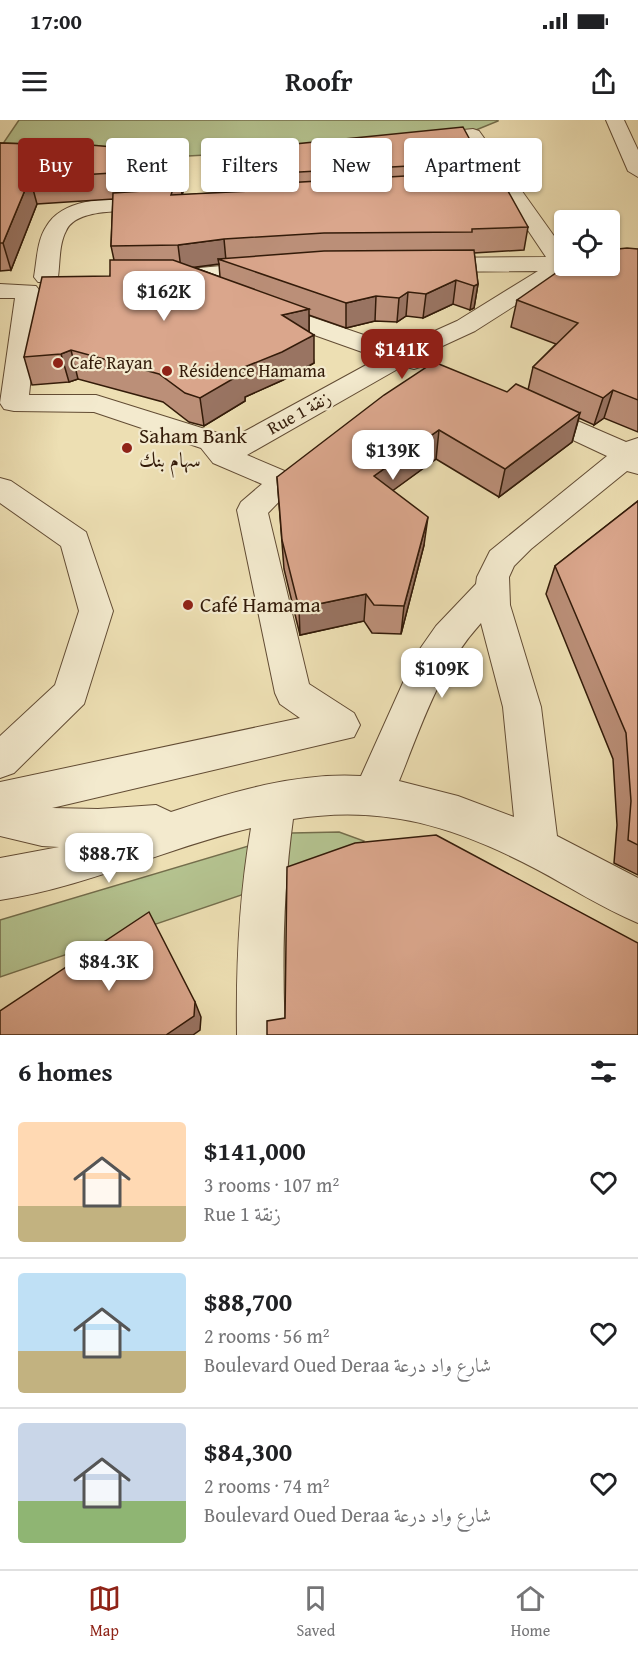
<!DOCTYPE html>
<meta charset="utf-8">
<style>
body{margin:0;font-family:"Gentium Book Plus",Amiri,serif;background:#f2f2f2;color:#202124;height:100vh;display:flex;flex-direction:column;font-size:22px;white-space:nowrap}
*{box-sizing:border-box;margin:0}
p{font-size:20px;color:#757577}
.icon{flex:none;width:33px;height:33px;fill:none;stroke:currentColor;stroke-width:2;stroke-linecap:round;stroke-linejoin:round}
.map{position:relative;height:915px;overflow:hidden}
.panel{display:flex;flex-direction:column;background:#fff;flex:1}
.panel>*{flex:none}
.banner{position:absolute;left:18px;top:18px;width:603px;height:54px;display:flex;gap:12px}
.controls{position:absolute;left:554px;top:90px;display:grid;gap:12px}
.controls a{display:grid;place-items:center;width:66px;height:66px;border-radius:6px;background:#fff;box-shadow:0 2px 4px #0004;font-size:30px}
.price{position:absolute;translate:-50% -51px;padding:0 14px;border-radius:12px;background:#fff;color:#222;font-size:20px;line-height:39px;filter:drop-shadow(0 2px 3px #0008)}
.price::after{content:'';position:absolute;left:50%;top:36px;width:18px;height:14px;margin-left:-9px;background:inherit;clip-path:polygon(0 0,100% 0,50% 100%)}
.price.current{background:#8f2418;color:#fff}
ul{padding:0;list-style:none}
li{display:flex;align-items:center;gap:18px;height:150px;padding:0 18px}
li+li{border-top:2px solid #e0e0e0}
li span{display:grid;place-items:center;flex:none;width:168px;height:120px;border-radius:6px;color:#555}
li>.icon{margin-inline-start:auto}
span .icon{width:72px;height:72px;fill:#fffc;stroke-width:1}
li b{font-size:26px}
h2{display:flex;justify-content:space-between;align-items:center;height:72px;padding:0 18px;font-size:26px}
.tag{padding:0 21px;border-radius:6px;background:#fff;box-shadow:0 2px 4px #0004;font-size:21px;line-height:54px}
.tag.current{background:#8f2418;color:#fff}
.status{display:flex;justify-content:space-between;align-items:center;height:42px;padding:0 30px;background:#fff;direction:ltr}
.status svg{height:16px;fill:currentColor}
header{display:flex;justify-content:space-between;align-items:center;height:78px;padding:0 18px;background:#fff;font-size:27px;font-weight:600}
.menu{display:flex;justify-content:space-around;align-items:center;height:84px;border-top:2px solid #e0e0e0;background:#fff;font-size:16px;color:#757577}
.menu a{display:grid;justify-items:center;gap:3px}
.menu .current{color:#8f2418}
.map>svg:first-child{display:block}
</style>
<div class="status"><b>17:00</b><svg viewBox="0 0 49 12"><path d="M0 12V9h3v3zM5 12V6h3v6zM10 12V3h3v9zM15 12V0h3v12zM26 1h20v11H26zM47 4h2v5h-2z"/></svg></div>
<header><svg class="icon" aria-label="menu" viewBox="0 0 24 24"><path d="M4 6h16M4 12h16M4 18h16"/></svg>Roofr<svg class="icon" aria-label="share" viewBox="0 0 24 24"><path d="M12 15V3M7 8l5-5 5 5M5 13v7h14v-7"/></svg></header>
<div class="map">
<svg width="638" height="915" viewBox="0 0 638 915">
<rect width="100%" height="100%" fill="#eddfb3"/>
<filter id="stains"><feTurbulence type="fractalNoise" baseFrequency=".00333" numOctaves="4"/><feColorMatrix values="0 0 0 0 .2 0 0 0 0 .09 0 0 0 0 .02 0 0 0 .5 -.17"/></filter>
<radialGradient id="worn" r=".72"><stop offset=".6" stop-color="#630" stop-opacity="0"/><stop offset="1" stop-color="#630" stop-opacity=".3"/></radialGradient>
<path fill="#b4c28f" stroke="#746e4c" stroke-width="1.5" d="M19,0H498V1L476,10L452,13L261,32L133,39L0,28Z
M339,712L364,721L350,738L0,857V800L292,713Z"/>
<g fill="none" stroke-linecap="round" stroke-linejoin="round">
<g stroke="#624c34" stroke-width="2">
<path id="minor" d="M606,0H624L638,30V57L628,51Z
M473,9L479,11L564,130V146H574L572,149L475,211L423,235L427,241L423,246L414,249L403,246L247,335L294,355L298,362L268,393L309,564L354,593L360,605L354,617L52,688L98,689L156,685L171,692C230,672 298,652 361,656L415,536L436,506L476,464L477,457L490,431L607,336L526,298L522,292L526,286L536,283L626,322L638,318V354L627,351L531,429L514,446L509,457L510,485L541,587L557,716L638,758V803C602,788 570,767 536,749C456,707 384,684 293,699C283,771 282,842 285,915H237C236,845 239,777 251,708C166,728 87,767 0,780V738L59,727L42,726L0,716V662L300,598L280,584L275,573L237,390L241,382L262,364L213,343L201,328L94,292L14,291L4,289L0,283L15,178H0V164L36,166L40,171L29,275H96L221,314L227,321L379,238L258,195L255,190L258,185L267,183L276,185L399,227L457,201L538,151L430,152L422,150L419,145L422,140L430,138L546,137L468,21L424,26L415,20L424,14ZM481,503L503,587L514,697L458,676L399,661C423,602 438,551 481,503Z
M156,78L163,80L166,84L163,88C139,94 78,84 66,111C59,124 60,142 58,157L54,162H38L34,157C37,140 37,121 46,107C65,73 123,79 156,78Z
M265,142L273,144L276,149L273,154L167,165L159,163L155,158L159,153L167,151Z
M0,358L11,361L86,412L113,491L84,584L14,653L0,658V616L55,565L79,491L61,426L0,383Z"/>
</g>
<use href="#minor" fill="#f3eace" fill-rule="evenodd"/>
</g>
<path fill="#bb8f78" stroke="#331b09" stroke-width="1.5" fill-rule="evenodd" d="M172,21L174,36H183L186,62L182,75L264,70L263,52H267L265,27L482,42L481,52L528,107L524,130L474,133L478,164L474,188L470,190L453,184L423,198L406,196L397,202L375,201L346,208L309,195V212L314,243L283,260L245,277V281L204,306L189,302L163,282L78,259L69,262L32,265L24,237L110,156L114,140L111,126L113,79L37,84L11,150L0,151V23L113,27ZM219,144L220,157L193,147Z
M638,129V312L604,298L594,305L579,298L572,322L499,377L436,339L393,370L424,425L401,514L372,513L364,501L300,515L284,449L277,357L507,272L528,270L533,247L556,224L511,207L517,180Z
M638,381V755L614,743L617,705L613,639L546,474L555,446Z"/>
<path fill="#997462" stroke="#331b09" stroke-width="1.5" d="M183,36L186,62L182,75L179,49Z
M30,58L37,84L11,150L3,123Z
M224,119L226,141L218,139L219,144L181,149L178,125Z
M456,160L453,184L423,198L426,174Z
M478,164L474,188L470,190L474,166Z
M408,172L406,196L397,202L399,178Z
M376,176L375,201L346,208V183Z
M309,189V217L282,195Z
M314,215V243L283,260L245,277V281L204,306L200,278L242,248Z
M71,230L78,259L69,262L61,234Z
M613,270L604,298L594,305L603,278Z
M580,293L572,322L499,377L505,349Z
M439,310L436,339L373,385L374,356Z
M428,397L424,425L401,514L404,486Z
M366,474L364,501L300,515L299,488Z
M195,882L201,897L200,910L193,915H166Z"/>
<path fill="#daa68c" stroke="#331b09" stroke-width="1.5" d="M463,7L482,42L263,54V52H269L265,27Z
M34,20L113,27L172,21L173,36H183L179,49L30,58L3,123H0V23L30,24Z
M492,51L493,54L498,53L528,107L472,109V112L324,113L224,119L178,125L111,126L113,73L173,69L171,75L269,70L267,64Z
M627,128L638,129V280L613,270L603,278L533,247L578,203L517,180L566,146H609V130Z
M474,130L478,164L474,166L456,160L426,174L408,172L399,178L376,176L346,183L218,139L324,131Z
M110,140H173L309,189L282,195L314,215L282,232L242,248L243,253L200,278L185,273L159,254L71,230L61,234L24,237L42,157L110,156Z
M434,242L507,272L516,264L580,293L505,349L439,310L374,356L428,397L404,486L374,485L366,474L299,488L282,420L277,357L384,275Z
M638,381V725L628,720L631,681L626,613L555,446Z
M436,715L638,823V915H267V901L285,898L287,747L355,723Z
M149,792L195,882L194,896L166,915H0V891Z"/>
<g fill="#8f2418" stroke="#f3eace" stroke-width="2">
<circle cx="58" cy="243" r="6"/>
<circle cx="167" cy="251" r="6"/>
<circle cx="127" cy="328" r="6"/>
<circle cx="188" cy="485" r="6"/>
</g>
<g text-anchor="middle" stroke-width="4.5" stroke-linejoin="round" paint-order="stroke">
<g font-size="18" fill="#331b09" stroke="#f3eace" text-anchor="start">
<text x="70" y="249">Cafe Rayan</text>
<text x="179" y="257">Résidence Hamama</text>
</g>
<g font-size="18" fill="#331b09" stroke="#f3eace">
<text transform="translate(299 293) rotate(-29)" y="6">Rue 1 زنقة</text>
</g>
<g font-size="21" fill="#331b09" stroke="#f3eace" text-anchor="start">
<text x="139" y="323">Saham Bank<tspan x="139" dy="24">سهام بنك</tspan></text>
<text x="200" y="492">Café Hamama</text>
</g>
</g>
<rect width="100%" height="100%" filter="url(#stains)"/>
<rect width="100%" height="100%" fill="url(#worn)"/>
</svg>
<div class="controls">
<a><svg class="icon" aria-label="locate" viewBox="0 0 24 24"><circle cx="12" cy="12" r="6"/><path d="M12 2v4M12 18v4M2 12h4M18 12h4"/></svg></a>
</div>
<b class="price" style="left:164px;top:202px">$162K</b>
<b class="price current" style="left:402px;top:260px">$141K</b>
<b class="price" style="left:393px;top:361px">$139K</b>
<b class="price" style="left:442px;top:579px">$109K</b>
<b class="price" style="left:109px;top:764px">$88.7K</b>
<b class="price" style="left:109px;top:872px">$84.3K</b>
<div class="banner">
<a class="tag current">Buy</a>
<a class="tag">Rent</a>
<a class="tag">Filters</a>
<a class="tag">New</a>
<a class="tag">Apartment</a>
</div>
</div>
<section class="panel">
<h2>6 homes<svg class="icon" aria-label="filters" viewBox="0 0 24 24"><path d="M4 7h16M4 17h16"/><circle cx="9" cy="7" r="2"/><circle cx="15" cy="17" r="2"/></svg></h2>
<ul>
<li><span style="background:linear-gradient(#ffd9b3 70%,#c2b280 0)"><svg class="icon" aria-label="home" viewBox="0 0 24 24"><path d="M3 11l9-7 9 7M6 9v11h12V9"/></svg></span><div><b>$141,000</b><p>3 rooms · 107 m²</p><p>Rue 1 زنقة</p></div><svg class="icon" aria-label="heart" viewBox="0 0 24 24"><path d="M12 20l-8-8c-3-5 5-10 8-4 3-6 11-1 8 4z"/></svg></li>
<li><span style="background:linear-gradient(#bfe0f5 65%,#c2b280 0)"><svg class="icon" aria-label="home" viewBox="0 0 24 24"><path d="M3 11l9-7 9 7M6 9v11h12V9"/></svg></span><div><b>$88,700</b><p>2 rooms · 56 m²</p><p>Boulevard Oued Deraa شارع واد درعة</p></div><svg class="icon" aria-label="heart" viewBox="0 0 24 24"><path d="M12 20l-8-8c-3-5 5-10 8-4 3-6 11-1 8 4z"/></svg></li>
<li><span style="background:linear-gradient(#c9d6e8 65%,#8fb573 0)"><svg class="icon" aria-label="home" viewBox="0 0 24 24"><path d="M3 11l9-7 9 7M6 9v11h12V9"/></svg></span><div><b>$84,300</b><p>2 rooms · 74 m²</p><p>Boulevard Oued Deraa شارع واد درعة</p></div><svg class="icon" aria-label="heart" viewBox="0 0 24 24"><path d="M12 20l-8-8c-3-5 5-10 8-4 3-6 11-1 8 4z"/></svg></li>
</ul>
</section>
<nav class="menu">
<a class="current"><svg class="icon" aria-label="map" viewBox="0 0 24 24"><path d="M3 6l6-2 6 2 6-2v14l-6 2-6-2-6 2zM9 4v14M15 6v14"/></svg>Map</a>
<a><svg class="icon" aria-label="saved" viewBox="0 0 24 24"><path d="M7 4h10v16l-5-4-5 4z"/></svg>Saved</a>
<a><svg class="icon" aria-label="home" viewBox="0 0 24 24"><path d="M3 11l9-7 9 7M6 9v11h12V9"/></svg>Home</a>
</nav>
